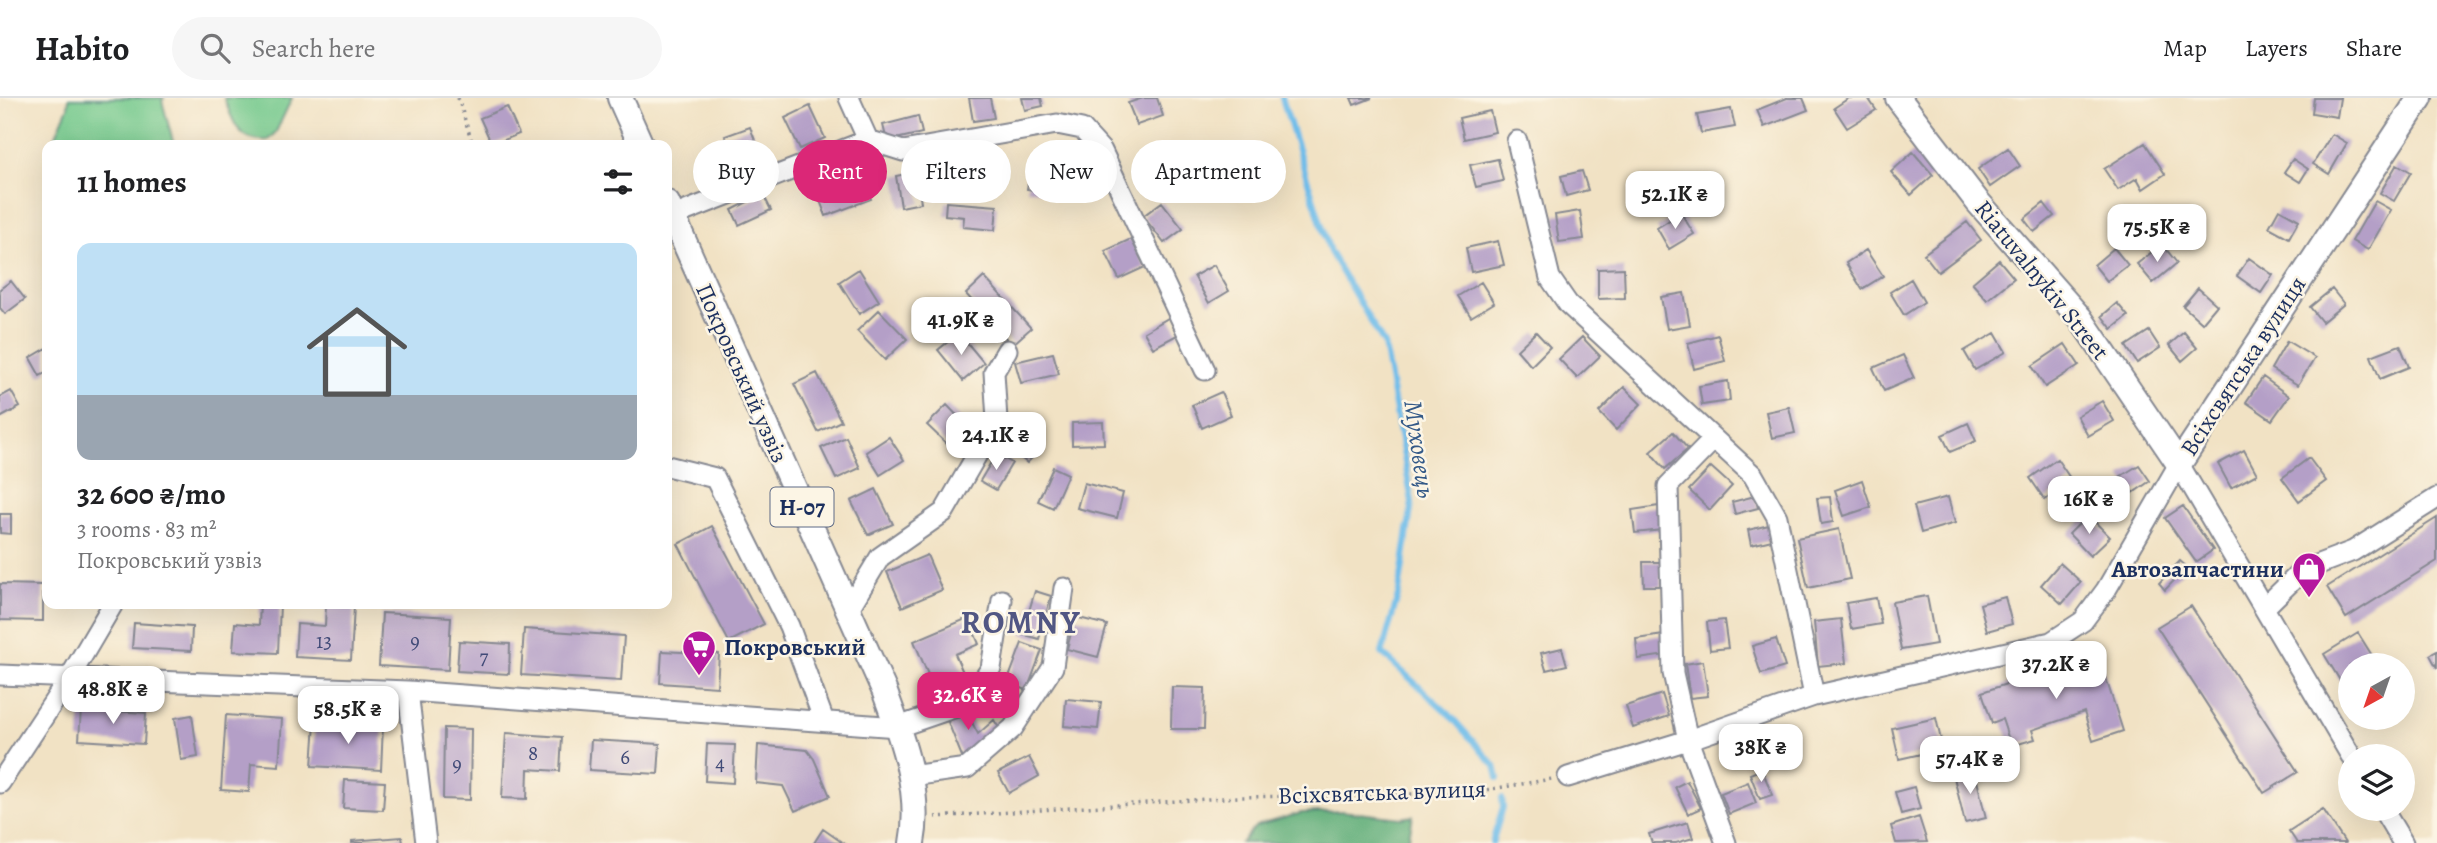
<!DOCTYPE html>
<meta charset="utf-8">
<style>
body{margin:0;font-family:Alegreya,serif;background:#f6f6f6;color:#202124;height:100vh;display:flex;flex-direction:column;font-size:26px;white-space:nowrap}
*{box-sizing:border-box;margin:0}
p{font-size:23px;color:#757577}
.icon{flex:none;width:38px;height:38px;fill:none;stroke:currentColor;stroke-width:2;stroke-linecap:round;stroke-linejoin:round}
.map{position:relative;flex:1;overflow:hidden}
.panel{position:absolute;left:42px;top:42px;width:630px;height:469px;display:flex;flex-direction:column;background:#fff;border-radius:14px;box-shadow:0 7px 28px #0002}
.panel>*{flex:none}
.hud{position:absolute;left:693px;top:42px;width:665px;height:63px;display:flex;gap:14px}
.needle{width:46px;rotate:220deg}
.fabs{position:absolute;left:2338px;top:555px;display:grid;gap:14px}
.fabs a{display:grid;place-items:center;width:77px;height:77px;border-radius:50%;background:#fff;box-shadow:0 7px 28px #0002;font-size:35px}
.price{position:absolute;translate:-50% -60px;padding:0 16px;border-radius:14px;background:#fff;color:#222;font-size:23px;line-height:46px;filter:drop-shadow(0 2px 4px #0008)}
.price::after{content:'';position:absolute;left:50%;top:42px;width:21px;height:16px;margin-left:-10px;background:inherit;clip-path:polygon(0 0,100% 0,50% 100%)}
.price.active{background:#db2777;color:#fff}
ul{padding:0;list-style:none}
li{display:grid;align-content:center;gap:14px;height:371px;padding:0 35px}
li+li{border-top:2px solid #e0e0e0}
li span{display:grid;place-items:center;height:217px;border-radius:14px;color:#555}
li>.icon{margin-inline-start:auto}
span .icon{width:126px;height:126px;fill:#fffc;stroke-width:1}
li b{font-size:30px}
h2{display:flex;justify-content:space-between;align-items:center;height:84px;padding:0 35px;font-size:30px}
.pill{padding:0 24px;border-radius:32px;background:#fff;box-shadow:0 7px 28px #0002;font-size:24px;line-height:63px}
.pill.active{background:#db2777;color:#fff}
header{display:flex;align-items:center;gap:42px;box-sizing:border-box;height:98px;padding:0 35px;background:#fff;border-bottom:2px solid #e0e0e0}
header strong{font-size:33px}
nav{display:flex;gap:38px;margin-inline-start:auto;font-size:24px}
.search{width:490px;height:63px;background:#f6f6f6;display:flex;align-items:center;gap:18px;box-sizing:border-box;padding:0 24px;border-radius:38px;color:#757577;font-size:26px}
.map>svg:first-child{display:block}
</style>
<header>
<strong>Habito</strong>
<div class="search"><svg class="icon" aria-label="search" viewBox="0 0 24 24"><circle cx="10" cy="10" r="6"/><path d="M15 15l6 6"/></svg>Search here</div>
<nav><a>Map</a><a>Layers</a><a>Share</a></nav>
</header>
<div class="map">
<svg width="2437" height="745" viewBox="0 0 2437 745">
<rect width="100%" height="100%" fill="#fcf5e5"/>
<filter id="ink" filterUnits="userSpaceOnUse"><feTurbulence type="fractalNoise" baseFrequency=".0143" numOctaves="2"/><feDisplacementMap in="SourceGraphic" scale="14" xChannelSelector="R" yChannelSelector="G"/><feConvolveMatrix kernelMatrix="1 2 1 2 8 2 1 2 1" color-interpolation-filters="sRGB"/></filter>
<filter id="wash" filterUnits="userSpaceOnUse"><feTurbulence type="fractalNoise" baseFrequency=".00686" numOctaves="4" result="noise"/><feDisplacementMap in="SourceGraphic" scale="28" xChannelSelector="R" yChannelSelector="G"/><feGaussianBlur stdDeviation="1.57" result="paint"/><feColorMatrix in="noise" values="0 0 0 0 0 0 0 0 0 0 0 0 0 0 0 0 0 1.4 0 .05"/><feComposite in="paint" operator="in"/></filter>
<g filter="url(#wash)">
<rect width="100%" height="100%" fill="#f1e2c4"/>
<path fill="#74c98d" stroke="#487c76" stroke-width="2" d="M69,0H164L162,3L174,47H56L54,42L68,9Z
M224,0H292L276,34L268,42C238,45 233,23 224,0Z"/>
<path fill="#5fad78" stroke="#3d6e6b" stroke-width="2" d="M1341,713L1402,720L1413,718L1408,745H1241L1256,728L1301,715Z"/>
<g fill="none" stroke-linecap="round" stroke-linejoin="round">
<path stroke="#6fbdea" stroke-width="6" d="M1282,0L1330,154L1384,246L1412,404L1399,494L1382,555L1449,616L1495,668L1498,680
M1492,745L1503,709L1502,700"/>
</g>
<g id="blocks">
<path fill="#b49fc7" d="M969,0H990L994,20L973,23Z
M1022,0H1041L1043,8L1025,12Z
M1143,0H1157L1163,18L1137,27L1128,5Z
M1351,0H1372L1354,7Z
M1787,0H1803L1808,12L1764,29L1757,12Z
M1849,0H1868L1876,12L1847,30L1834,10Z
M2314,0H2340L2337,19L2312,15Z
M810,8L825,40L800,51L785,20Z
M507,9L519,36L492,47L480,20Z
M1731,11L1735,29L1701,35L1697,17Z
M1490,13L1495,34L1464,41L1459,20Z
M918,18L922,35L887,43L883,27Z
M750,29L764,66L739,75L725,38Z
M2332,36L2347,45L2329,76L2313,66Z
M2145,45L2165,76L2143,91L2137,80L2118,92L2104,71Z
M2008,50L2020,68L1990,89L1978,71Z
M1913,54L1933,77L1911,97L1891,74Z
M1498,61L1503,83L1476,89L1470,67Z
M2293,61L2308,71L2300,84L2284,74Z
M857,65L871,101L826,118L812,82Z
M2397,66L2411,74L2394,103L2380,95Z
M1031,67L1066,73L1062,97L1027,91Z
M1582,73L1588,92L1566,98L1561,78Z
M916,74L921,105L901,109L896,78Z
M763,96L771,112L739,127L732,112Z
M2375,103L2391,112L2368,152L2352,143Z
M946,104L997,108L995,132L963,129L964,119L945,117Z
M1162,104L1183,131L1164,145L1143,118Z
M2044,105L2054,118L2034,134L2024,121Z
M2279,111L2299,122L2289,140L2269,129Z
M1580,113L1584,141L1559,144L1555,117Z
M1681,115L1694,136L1669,151L1657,130Z
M1967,124L1981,142L1938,174L1924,156Z
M1131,141L1145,169L1119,181L1105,153Z
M1498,143L1504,167L1471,174L1466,150Z
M2162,146L2177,165L2153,185L2137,166Z
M2114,150L2128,167L2107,183L2094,167Z
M1866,152L1883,178L1862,191L1846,165Z
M2249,160L2273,177L2261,195L2237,178Z
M1999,162L2014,180L1987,202L1972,185Z
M1214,167L1229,193L1209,205L1194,178Z
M1624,170L1625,200L1598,201V171Z
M859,171L879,203L859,216L839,184Z
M984,179L1031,230L1012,247L966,196Z
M1911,181L1924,204L1904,217L1890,194Z
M11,183L25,201L5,216L0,210V191Z
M1481,184L1494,205L1471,219L1458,198Z
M2198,190L2217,207L2202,225L2183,208Z
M2332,191L2344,206L2322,224L2310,209Z
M1684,195L1690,227L1667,231L1661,199Z
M2117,205L2128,218L2112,231L2102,218Z
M879,212L907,241L885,262L857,233Z
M1170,219L1179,236L1153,250L1144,234Z
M2149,233L2160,250L2137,265L2126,248Z
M1536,234L1550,249L1531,268L1517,252Z
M2184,234L2197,250L2182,263L2169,247Z
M959,235L984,265L963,283L938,252Z
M1995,235L2006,254L1975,272L1964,253Z
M1718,237L1725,263L1694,271L1688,245Z
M1582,239L1600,258L1577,280L1559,261Z
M2287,243L2315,260L2298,287L2271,271Z
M2065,246L2079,267L2045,289L2032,268Z
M2400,247L2409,269L2380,281L2371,258Z
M47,250V274L40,278L30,260Z
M1053,255L1059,276L1021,285L1015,264Z
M1903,257L1914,280L1884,293L1873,270Z
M817,275L841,323L818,334L794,286Z
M2263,279L2289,298L2272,322L2246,304Z
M1728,283L1730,303L1702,307L1699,288Z
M1624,289L1641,306L1616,332L1599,314Z
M11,293L20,309L0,320V299Z
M1221,294L1231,317L1202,330L1192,307Z
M2102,303L2114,323L2088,338L2077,318Z
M947,307L968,329L949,348L927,327Z
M1789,309L1795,335L1772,340L1766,314Z
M1103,324L1104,346L1072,347V325Z
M1968,325L1976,343L1950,354L1942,337Z
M1016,327L1041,350L1027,365L1002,343Z
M1673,334L1688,351L1665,371L1650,354Z
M846,339L860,370L836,381L821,350Z
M889,339L904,362L880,377L866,354Z
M2244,352L2257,376L2231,390L2218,366Z
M996,356L1012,365L996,392L980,383Z
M2309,360L2326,383L2299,403L2282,380Z
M2057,361L2072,383L2045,402L2030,380Z
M2139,367L2150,383L2133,395L2121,378Z
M1053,369L1068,376L1053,410L1038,403Z
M1711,369L1732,388L1710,412L1689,392Z
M1862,382L1871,409L1844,418L1835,392Z
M1084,385L1123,395L1117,420L1077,410Z
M876,391L893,426L868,437L851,403Z
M1755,398L1758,410L1735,416L1732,404Z
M1830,399L1833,424L1821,426L1817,400Z
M1948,399L1955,425L1921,435L1914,408Z
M1659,408L1662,432L1635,435L1632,412Z
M2183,408L2213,452L2196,464L2165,420Z
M0,416H11V436L0,435Z
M2088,417L2110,439L2090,458L2069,436Z
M2437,420V463L2346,520L2327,489Z
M1769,427L1772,442L1751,447L1748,432Z
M712,428L764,526L729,544L678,446Z
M1839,431L1850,481L1808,490L1797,440Z
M927,457L942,492L902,509L887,474Z
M2180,463L2187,469L2165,492L2159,485Z
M1643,464H1661V488H1644Z
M2060,465L2081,484L2062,506L2041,487Z
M0,486L43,487V523L0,522Z
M1035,493L1051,498L1039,541L1022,536Z
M1927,498L1936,546L1901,552L1892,504Z
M2005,499L2012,526L1987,533L1980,506Z
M1876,500L1881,526L1851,531L1846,505Z
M260,506H280L278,555L233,553L235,525L259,527Z
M326,506L354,508L351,562L295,559L297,526L325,528Z
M2191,508L2298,674L2264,695L2157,529Z
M382,515L451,519L448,572L379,568Z
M1075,519L1107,527L1098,559L1067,551Z
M968,520L979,546L955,556L972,595L941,608L914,543Z
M1841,521L1846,565L1818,568L1814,524Z
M1724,522L1728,550L1710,552L1707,524Z
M134,525L192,529L191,553L132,550Z
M524,531L624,538L621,583L521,577Z
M2358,535L2378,567H2350V599L2324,556Z
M1664,537L1667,557L1638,561L1636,541Z
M1776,541L1785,569L1761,576L1752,548Z
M459,543L510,546L509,576L457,573Z
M1022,545L1042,552L1027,592L1007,585Z
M1562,550L1567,567L1546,572L1541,555Z
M662,553L719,556L717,589L660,585Z
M2437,553V570L2430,557Z
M2098,556L2123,633L2093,643L2084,614L2032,632L2035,641L2011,648L2002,621L1992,625L1982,594Z
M1703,563L1708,598L1690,600L1685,566Z
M1172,589L1205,590L1204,631H1171Z
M1662,596L1669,618L1633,630L1626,608Z
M1066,601L1101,604L1098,631L1064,628Z
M81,611L146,615L144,646L79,642Z
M965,611L978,636L994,622L999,630L963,661L946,619Z
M192,617L198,659L181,662L175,620Z
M226,617L282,621L279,668L251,666L249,694L221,692Z
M1936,620L1943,651L1899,661L1892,630Z
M315,625L383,628L381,672L312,668Z
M444,630L471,631L470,702L443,701Z
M506,635L562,639L560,673L528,671L527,701L502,700Z
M591,642L660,646L658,676L589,672Z
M707,646L735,647L733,685L705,683Z
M758,647L807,652L814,661L830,698L795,713L783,688L756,685Z
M1029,659L1039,678L1009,695L998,675Z
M1974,670L1986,720L1965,725L1953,675Z
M1762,671L1772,697L1760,701L1750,676Z
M345,682L385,684L383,712L343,710Z
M1687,683L1701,710L1688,716L1675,689Z
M1748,684L1756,705L1729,716L1721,695Z
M1914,689L1920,711L1901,716L1895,694Z
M2323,711L2345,745H2297L2289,733Z
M1919,719L1927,744L1896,745L1891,728Z
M1688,724L1693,740L1676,745H1652L1649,736Z
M823,731L843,745H814Z
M402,739L403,745H352V743Z"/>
</g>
</g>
<g filter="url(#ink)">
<use href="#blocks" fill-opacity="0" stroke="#868891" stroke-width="2"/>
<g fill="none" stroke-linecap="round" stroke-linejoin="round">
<g stroke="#868891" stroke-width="23">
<path id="minor" d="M849,0L868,42
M1517,43L1550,180L1568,206L1753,377L1777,419L1814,598
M673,118L868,42L903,53L1057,26L1082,31L1102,53L1205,272
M1714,341L1668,388L1673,575L1688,642L1726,745
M667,368L715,380L789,528L824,623
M2264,510L2303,472L2353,453L2437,400
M848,512L880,459L944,414L997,322L994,274L1007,252
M0,577L408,593L898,629L968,605L991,570L1002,502
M408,593L426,745
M911,678L967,670L1013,630L1053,569L1064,490
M1568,679L1688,642L1814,598L2051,544L2083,523L2106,492L2179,366L2351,658
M0,685L70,579L113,506
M2382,710L2403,745"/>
</g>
<g stroke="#868891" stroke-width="28">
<path id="major" d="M620,0L641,47
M1898,0L1977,103L2080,220L2179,366L2420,0
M667,105L884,592C902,640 922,694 912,745"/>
</g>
<path stroke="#868891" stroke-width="3.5" stroke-dasharray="2 5" stroke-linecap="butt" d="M458,0L473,47
M935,719L1238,699L1467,695L1552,681"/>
<use href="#minor" stroke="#fff" stroke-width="19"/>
<use href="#major" stroke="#fff" stroke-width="24"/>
</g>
</g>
<defs>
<g id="shop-pin" transform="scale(1.75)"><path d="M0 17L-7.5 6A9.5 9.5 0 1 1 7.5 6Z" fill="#b5179e" stroke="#fcf5e5"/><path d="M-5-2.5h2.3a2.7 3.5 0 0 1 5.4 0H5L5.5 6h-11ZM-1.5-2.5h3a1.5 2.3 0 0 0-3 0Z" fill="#fff"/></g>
<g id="supermarket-pin" transform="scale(1.75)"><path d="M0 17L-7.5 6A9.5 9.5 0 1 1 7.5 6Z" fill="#b5179e" stroke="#fcf5e5"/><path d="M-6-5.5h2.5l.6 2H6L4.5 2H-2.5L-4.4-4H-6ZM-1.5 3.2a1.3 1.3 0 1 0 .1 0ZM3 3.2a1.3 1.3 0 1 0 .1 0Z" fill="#fff"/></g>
</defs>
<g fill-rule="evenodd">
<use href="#shop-pin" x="2309" y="471"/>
<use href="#supermarket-pin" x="699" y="549"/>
</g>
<g text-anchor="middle" stroke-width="5" stroke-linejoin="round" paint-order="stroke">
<g font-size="21" fill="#414b78">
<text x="324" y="550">13</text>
<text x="415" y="550">9</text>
<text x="484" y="566">7</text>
<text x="533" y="662">8</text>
<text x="625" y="666">6</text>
<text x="720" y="672">4</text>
<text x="457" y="673">9</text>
</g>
<rect fill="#fcf5e5" stroke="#5e6a86" stroke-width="2" x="770.5" y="389.5" width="63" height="39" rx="5"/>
<g font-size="23" font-weight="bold" fill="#1b2f5e">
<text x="802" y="417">Н-07</text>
</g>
<g font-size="24" fill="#1b2f5e" stroke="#fcf5e5">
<text transform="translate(2042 182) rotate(51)" y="8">Riatuvalnykiv Street</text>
<text transform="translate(2243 268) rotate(-57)" y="8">Всіхсвятська вулиця</text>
<text transform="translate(742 275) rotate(66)" y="8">Покровський узвіз</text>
<text transform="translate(1382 694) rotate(-2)" y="8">Всіхсвятська вулиця</text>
</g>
<g font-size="24" font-weight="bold" fill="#1b2f5e" stroke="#fcf5e5" text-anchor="end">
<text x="2284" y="479">Автозапчастини</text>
<text x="724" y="557" text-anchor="start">Покровський</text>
</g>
<g font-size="26" font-style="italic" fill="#345a88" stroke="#fcf5e5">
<text transform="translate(1420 351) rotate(82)" y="9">Муховець</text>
</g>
<g font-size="32" font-weight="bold" letter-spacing="2" fill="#515683" stroke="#fcf5e5">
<text x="1021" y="535">ROMNY</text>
</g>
</g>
</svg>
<div class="fabs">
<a><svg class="needle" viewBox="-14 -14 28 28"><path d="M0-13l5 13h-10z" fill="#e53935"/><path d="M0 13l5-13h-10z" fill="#757577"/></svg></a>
<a><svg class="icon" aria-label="layers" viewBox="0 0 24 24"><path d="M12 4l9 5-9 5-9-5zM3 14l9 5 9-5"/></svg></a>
</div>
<b class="price" style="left:1675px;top:133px">52.1K ₴</b>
<b class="price" style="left:2157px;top:166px">75.5K ₴</b>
<b class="price" style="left:961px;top:259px">41.9K ₴</b>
<b class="price" style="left:996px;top:374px">24.1K ₴</b>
<b class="price" style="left:2089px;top:438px">16K ₴</b>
<b class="price" style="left:2056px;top:603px">37.2K ₴</b>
<b class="price" style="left:113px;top:628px">48.8K ₴</b>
<b class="price active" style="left:968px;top:634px">32.6K ₴</b>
<b class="price" style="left:348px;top:648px">58.5K ₴</b>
<b class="price" style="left:1761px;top:686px">38K ₴</b>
<b class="price" style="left:1970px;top:698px">57.4K ₴</b>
<div class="hud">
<a class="pill">Buy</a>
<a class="pill active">Rent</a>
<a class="pill">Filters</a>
<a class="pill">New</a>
<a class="pill">Apartment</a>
</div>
<section class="panel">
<h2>11 homes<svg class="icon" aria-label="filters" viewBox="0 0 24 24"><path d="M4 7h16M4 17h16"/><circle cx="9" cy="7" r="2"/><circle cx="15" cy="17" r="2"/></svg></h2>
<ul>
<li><span style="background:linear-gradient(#bfe0f5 70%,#9aa5b1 0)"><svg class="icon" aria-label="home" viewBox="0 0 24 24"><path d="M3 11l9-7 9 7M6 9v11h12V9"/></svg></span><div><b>32 600 ₴/mo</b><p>3 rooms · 83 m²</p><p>Покровський узвіз</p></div></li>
</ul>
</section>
</div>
